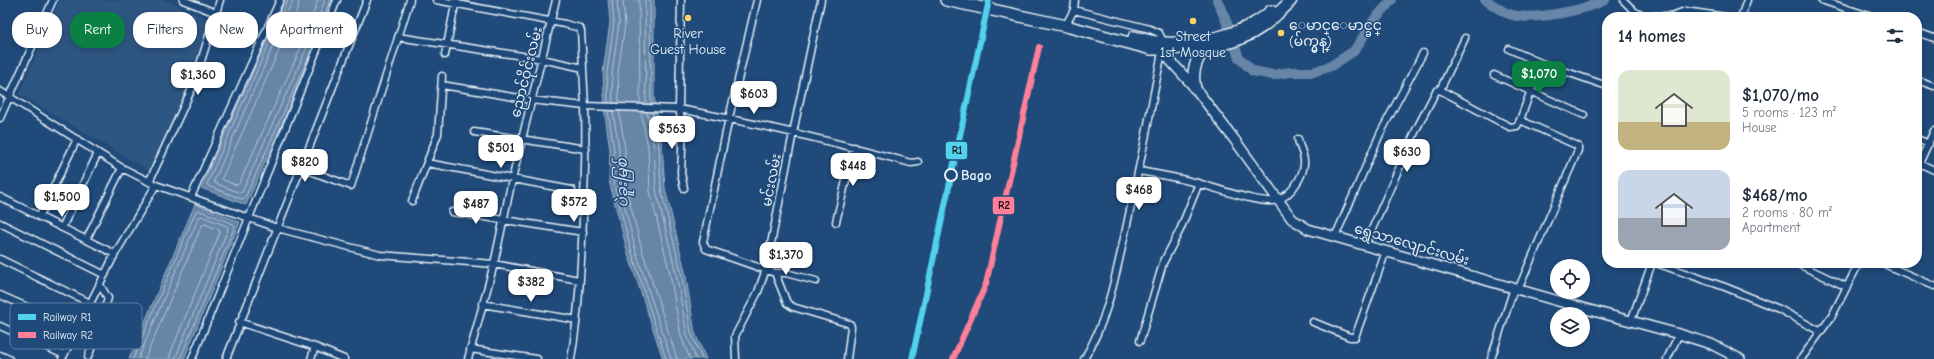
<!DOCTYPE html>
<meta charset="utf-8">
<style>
body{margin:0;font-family:"Comic Neue","Noto Sans Myanmar",sans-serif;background:#f2f2f3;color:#1f2937;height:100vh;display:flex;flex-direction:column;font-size:15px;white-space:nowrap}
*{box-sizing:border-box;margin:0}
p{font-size:13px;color:#747a83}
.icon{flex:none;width:22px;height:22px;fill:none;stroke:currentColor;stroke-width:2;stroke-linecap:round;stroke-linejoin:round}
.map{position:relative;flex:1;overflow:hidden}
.side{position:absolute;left:1602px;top:12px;width:320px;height:256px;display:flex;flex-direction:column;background:#fff;border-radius:16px;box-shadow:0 2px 6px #0003}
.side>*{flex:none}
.banner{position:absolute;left:12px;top:12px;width:380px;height:36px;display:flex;gap:8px}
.tools{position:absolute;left:1550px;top:259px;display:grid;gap:8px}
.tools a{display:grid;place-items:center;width:40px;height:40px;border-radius:50%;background:#fff;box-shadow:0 2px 6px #0003;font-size:20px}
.price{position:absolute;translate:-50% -34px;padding:0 9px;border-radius:8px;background:#fff;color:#222;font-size:13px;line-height:26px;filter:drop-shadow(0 1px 2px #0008)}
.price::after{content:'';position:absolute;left:50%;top:24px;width:12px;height:9px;margin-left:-6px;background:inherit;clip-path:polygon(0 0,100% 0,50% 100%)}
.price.on{background:#0b8043;color:#fff}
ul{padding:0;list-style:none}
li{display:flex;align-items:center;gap:12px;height:100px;padding:0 16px}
li span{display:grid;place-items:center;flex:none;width:112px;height:80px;border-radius:12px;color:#555}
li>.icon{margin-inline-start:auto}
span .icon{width:48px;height:48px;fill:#fffc;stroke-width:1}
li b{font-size:17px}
h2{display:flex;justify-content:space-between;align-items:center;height:48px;padding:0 16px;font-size:17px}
.chip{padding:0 14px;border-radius:16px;background:#fff;box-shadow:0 2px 6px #0003;font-size:14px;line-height:36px}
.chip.on{background:#0b8043;color:#fff}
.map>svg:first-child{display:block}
</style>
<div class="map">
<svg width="1934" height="359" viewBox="0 0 1934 359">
<rect width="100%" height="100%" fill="#1f4a7a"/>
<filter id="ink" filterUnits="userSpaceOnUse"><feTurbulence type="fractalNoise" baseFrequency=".025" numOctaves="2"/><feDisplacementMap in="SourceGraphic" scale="8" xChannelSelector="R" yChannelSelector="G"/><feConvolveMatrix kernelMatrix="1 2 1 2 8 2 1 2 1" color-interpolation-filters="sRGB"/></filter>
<g filter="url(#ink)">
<path fill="#2e5683" d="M60,0H166L216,23L206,59L165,145L148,170L19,94Z"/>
<path fill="#6685a7" stroke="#9ab0c7" d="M285,0H334L316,48L246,205L201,188Z
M608,0H654V96L662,145L665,188L685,271L695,333L706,359H663L628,254L609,181L610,150L605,115L603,72L610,22Z
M195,204L240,222L184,359H129Z"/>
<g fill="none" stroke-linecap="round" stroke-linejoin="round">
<path stroke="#b4c6d8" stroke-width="1" d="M288,0L207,184L208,186L242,199L245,198L313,47L330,0
M293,0L214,181L215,183L240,193L242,192L308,45L325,0
M299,0L298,8L222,178L223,180L236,185L239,184L303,43L318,0
M639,0L640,104
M645,0L646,104
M650,0L651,104
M608,103L607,73L614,23L612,0
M613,103L612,73L619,23L617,0
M619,103L618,73L625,24L623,0
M608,111L614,149L613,181L632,253L666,359
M613,111L619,149L618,180L636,252L671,359
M619,111L625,148L624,180L642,250L677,359
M641,112L648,147L650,191L670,274L681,336L690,359
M647,112L654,146L656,190L676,273L687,335L696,359
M652,112L659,146L661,189L681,272L691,333L702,359
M133,359L196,211L198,210L233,224L235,226L180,359
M138,359L199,217L201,216L227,226L228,229L175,359
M145,359L202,225L205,224L219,230L220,232L171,352L169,359"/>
<path stroke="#6685a7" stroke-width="10" d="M1217,0L1227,23L1239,58L1253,71L1273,75L1290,72H1313L1331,66L1354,51L1374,20L1392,0
M1485,0C1493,4 1500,11 1509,14C1531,22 1584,10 1605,0"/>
<g stroke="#e8f1f8" stroke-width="9">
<path id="street" d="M183,0L216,13
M436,0L565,24L580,28L581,31L585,106L531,100L442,85
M681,0L679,109C757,123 834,142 911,163L918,162
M757,0L729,118L703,242L706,249L775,273L787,303L793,307L850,324L851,327L847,359
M1821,0L1872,17
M1624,1L1635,12L1644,16H1672L1685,11L1726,17
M1074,10L1150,29L1159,33L1165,45
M1741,17L1747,0
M1068,21L1074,10L1075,0
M1917,32L1934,38
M398,37L542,59L583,68
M1509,49L1541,63L1607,86
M445,55L456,0
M1494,75L1584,115
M1917,80L1934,86
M1440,90L1465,38
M0,91L122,168L156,185L277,228L380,255L494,264L579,280
M0,118L53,0
M1520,120L1541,63
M474,132L586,149
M1917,139L1929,144
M427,163L572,190
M1919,163L1934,170
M302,168L351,186L410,0
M1917,168L1934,131
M1139,171C1157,174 1175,177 1193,182C1211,186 1263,206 1278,200C1291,195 1303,177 1304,164C1305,154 1299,148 1298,139
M149,182L194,84L220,0
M0,197L115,254
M191,197L280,0
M412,201L438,134L442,76
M452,212L583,232
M39,217L77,139
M836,222L854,147
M0,223L105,275
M62,228L98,153
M1335,237L1380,134L1423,53
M86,240L122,168
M1365,245L1416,130L1436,91L1440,90L1510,127L1517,126L1520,120L1578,146V150L1518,290
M0,259L90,303
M1656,263L1725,287L1779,309L1821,332
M1796,263L1847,287
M1882,263L1934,286
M775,273H786L816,281
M0,295L77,329
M482,304L577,320
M1631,321L1652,263
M239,322L315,347L344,359
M1313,322L1350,337H1355L1386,251
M0,326L64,355
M1140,341L1163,263L1180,230L1199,183
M470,349L537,359
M0,355L9,359
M88,357L99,328L108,298L100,285
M62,359L115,254L156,185
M192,359L337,0
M226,359L367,0
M311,359L315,347
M468,359L494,264L512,180L556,0
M571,359C579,313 581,266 583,219C585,181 586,144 585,106L679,109L683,128L681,173L684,188
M736,359L735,336L758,292L766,269L793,133L821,0
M1084,359C1108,320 1116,273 1126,229C1139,170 1151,111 1162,52
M1491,359L1514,288
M1667,359L1679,334
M1801,359L1832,316L1859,263"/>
</g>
<g stroke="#e8f1f8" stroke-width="12">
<path id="secondary" d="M1157,46L1195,88L1234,139L1292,219L1308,229L1586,309L1679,334L1711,344L1740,359"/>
</g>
<g stroke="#e8f1f8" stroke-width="14">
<path id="highway" d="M946,0L1066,26L1151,49H1159C1205,47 1240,50 1276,15C1281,10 1287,6 1291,0
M1134,37C1144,39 1154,43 1165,43C1197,45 1247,34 1271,11
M1195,88C1191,72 1196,61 1204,48"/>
</g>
<use href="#street" stroke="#1f4a7a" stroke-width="6"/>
<use href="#secondary" stroke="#1f4a7a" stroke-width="9"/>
<use href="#highway" stroke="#1f4a7a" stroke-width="11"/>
<g stroke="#1f4a7a" stroke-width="9">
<path id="rail-1" d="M912,359L989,0"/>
</g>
<g stroke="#1f4a7a" stroke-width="9">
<path id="rail-2" d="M953,359L986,284L1039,47"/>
</g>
<use href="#rail-1" stroke="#53d2ee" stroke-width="6"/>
<use href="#rail-2" stroke="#ff8098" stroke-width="6"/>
</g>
</g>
<g fill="#ffd166" stroke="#1f4a7a" stroke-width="1.5">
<circle cx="688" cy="18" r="4"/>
<circle cx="1193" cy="21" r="4"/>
<circle cx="1281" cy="33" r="4"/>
</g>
<circle fill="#1f4a7a" stroke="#e8f1f8" stroke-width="2" cx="951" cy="175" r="6"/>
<g text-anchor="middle" stroke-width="3" stroke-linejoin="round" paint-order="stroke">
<g font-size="14" fill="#e8f1f8" stroke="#1f4a7a">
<text x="1289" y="30" text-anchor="start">ေမာင္ေမာင္ခင္<tspan x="1289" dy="16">(မ်က္မွန္)</tspan></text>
<text x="688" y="38">River<tspan x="688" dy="16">Guest House</tspan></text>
<text x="1193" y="41">Street<tspan x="1193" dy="16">1st Mosque</tspan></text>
</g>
<g font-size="14" fill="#e8f1f8" stroke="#1f4a7a">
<text transform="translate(526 72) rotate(-76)" y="5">ညောင်ဝိုင်းလမ်း</text>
<text transform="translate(771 180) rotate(-79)" y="5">မင်းလမ်း</text>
<text transform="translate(1412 244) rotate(16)" y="5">ရွှေသာလျောင်းလမ်း</text>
</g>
<g font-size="14" font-weight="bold" fill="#e8f1f8" stroke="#1f4a7a" text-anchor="start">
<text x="961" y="180">Bago</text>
</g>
<g font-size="15" font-style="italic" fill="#d4e1ec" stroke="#1f4a7a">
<text transform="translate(622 183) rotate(-91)" y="5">ပဲခူးမြစ်</text>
</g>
</g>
<rect x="10" y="303" width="132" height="46" rx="6" fill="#1f4a7a" stroke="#5b7ca0" stroke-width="1"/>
<rect x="18" y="314" width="18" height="6" fill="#53d2ee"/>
<rect x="18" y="332" width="18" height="6" fill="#ff8098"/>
<g font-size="11" fill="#e8f1f8">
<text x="43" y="321">Railway R1</text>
<text x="43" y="339">Railway R2</text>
</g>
<g stroke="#1f4a7a" stroke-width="1.5">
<rect x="945" y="141" width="23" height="19" rx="4" fill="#53d2ee"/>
<rect x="992" y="196" width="23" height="19" rx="4" fill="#ff8098"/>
</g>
<g font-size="11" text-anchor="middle" font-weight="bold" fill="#111">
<text x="957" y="154">R1</text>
<text x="1004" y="209">R2</text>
</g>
</svg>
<div class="tools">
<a><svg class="icon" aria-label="locate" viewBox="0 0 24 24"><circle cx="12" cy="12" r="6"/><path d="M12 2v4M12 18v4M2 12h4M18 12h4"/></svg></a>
<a><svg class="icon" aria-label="layers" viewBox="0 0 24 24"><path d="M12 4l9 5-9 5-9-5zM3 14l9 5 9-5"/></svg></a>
</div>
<b class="price on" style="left:1539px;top:95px">$1,070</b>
<b class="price" style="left:198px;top:96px">$1,360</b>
<b class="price" style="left:754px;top:115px">$603</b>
<b class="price" style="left:672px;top:150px">$563</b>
<b class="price" style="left:501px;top:169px">$501</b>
<b class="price" style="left:1407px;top:173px">$630</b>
<b class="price" style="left:305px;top:183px">$820</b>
<b class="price" style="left:853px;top:187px">$448</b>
<b class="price" style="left:1139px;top:211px">$468</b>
<b class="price" style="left:62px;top:218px">$1,500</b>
<b class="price" style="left:574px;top:223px">$572</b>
<b class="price" style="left:476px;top:225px">$487</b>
<b class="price" style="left:786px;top:276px">$1,370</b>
<b class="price" style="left:531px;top:303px">$382</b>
<div class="banner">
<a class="chip">Buy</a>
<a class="chip on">Rent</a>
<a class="chip">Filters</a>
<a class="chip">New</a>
<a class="chip">Apartment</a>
</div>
<section class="side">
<h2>14 homes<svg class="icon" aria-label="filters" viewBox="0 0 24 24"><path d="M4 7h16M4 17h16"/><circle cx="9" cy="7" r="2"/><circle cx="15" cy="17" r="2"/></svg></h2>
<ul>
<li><span style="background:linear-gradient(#dfe7d0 65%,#c2b280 0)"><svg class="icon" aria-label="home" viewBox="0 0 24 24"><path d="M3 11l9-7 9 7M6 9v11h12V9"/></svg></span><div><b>$1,070/mo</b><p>5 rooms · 123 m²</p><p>House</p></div></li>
<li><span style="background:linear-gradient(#c9d6e8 60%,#9aa5b1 0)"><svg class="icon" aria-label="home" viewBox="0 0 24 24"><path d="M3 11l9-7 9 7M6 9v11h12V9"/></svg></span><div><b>$468/mo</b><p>2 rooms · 80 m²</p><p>Apartment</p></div></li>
</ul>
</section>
</div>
